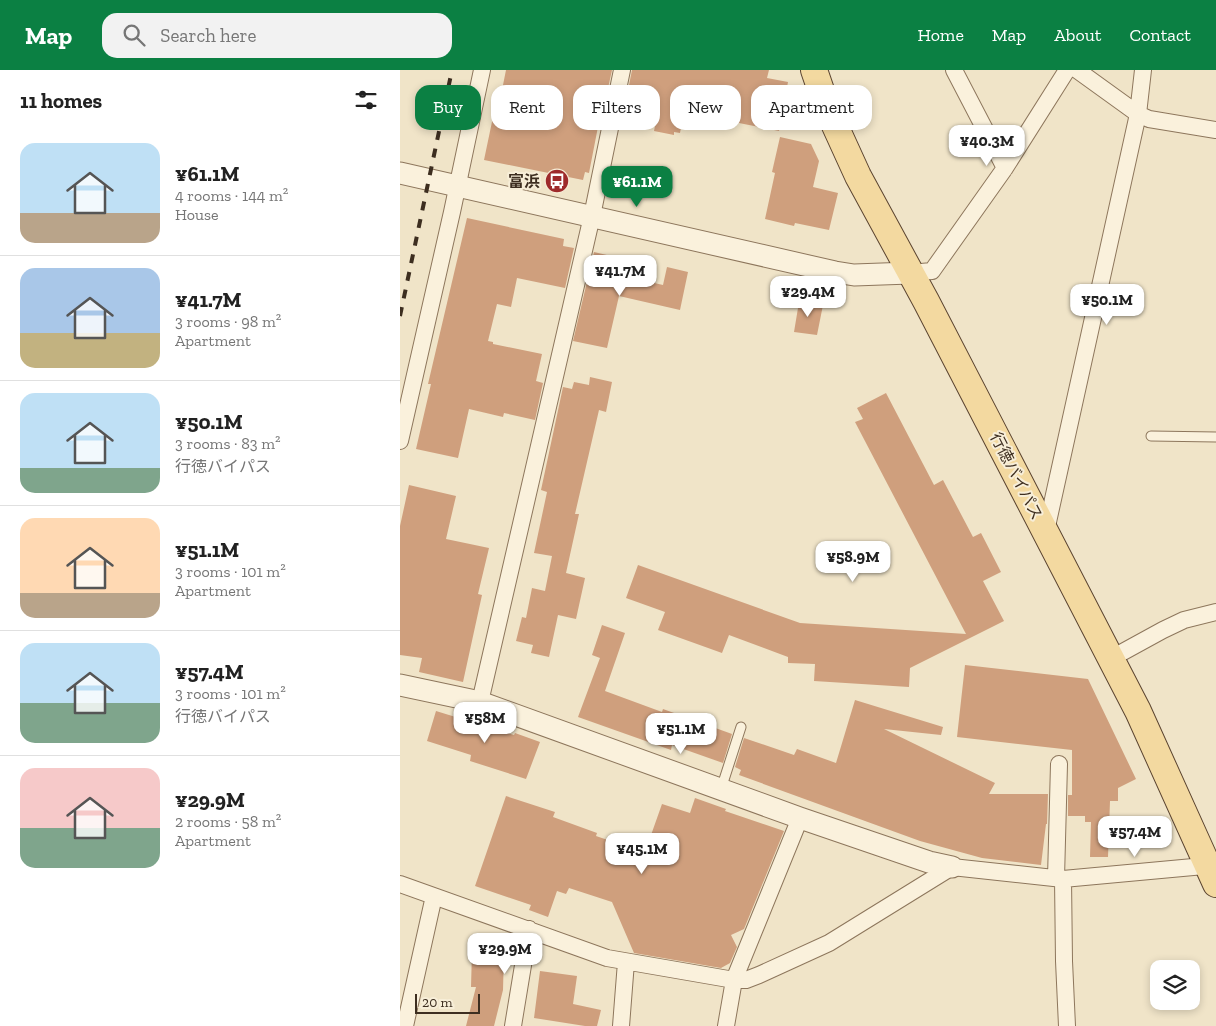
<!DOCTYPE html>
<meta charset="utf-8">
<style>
body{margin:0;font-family:"Zilla Slab","Noto Sans JP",serif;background:#f2f2f2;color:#222;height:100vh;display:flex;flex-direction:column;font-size:19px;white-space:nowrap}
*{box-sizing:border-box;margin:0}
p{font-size:16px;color:#767676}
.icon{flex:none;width:28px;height:28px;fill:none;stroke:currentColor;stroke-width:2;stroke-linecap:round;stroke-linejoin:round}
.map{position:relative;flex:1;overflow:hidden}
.side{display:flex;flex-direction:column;background:#fff;width:400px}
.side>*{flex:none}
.guide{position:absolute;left:15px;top:15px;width:475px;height:45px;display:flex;gap:10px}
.controls{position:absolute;left:750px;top:890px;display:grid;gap:10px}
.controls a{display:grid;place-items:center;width:50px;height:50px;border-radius:10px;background:#fff;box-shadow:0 2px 8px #0003;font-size:25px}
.scale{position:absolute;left:15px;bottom:12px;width:65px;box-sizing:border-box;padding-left:5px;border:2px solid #3d2e20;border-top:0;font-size:14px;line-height:18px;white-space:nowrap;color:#3d2e20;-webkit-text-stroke:4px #f7eed8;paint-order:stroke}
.price{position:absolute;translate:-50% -42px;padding:0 11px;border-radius:10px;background:#fff;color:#222;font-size:16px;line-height:32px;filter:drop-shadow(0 1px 2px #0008)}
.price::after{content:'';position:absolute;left:50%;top:30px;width:15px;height:11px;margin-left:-8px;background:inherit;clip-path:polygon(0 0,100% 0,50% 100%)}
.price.active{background:#0b8043;color:#fff}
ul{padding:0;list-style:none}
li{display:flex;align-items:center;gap:15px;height:125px;padding:0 20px}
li+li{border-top:1px solid #e0e0e0}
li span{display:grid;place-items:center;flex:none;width:140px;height:100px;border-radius:15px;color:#555}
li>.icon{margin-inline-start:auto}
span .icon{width:60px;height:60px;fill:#fffc;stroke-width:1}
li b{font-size:21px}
h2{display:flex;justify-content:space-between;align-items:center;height:60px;padding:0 20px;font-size:21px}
.pill{padding:0 18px;border-radius:15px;background:#fff;box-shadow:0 2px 8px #0003;font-size:18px;line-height:45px}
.pill.active{background:#0b8043;color:#fff}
header{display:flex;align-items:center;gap:30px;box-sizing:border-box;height:70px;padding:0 25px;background:#0b8043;color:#fff}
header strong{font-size:24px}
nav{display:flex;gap:28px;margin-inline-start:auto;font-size:18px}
.search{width:350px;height:45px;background:#f2f2f2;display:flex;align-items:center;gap:12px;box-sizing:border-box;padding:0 18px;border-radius:15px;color:#767676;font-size:19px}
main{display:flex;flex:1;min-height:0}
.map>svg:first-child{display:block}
</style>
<header>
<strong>Map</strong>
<div class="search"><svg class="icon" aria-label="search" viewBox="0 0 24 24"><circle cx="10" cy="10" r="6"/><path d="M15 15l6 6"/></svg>Search here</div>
<nav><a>Home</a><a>Map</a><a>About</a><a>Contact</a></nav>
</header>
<main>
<section class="side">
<h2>11 homes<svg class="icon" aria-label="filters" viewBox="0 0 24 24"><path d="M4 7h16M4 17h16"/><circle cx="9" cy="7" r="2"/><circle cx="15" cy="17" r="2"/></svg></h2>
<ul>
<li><span style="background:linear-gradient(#bfe0f5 70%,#b9a48a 0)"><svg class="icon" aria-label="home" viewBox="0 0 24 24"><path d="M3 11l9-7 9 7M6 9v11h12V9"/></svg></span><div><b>¥61.1M</b><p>4 rooms · 144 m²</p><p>House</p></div></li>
<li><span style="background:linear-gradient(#a9c7e8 65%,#c2b280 0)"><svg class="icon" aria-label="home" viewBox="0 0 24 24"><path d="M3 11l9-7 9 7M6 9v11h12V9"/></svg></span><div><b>¥41.7M</b><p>3 rooms · 98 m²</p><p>Apartment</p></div></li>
<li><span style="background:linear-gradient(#bfe0f5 75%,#7fa58c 0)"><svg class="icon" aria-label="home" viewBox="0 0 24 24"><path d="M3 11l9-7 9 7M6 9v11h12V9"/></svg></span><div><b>¥50.1M</b><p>3 rooms · 83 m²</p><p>行徳バイパス</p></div></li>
<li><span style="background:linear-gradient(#ffd9b3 75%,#b9a48a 0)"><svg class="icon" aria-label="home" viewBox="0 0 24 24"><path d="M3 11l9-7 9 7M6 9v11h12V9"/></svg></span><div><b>¥51.1M</b><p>3 rooms · 101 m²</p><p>Apartment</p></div></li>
<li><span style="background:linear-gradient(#bfe0f5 60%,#7fa58c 0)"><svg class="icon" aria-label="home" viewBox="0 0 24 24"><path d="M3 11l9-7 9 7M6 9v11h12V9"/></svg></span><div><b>¥57.4M</b><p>3 rooms · 101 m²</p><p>行徳バイパス</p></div></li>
<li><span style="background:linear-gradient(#f6c9c9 60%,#7fa58c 0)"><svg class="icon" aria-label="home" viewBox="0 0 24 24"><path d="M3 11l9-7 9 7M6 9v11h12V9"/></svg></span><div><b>¥29.9M</b><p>2 rooms · 58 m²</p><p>Apartment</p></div></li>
</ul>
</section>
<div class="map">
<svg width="816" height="956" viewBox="0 0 816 956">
<rect width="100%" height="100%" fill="#f0e4c8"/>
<path fill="#cf9f7d" d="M106,0H212L205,32L203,31L189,103L185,102L183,110L84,90L93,47L97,29L100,30Z
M232,0H369L367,8L388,12L379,61L284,42L280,63L274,62V65L254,61L258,41L225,35Z
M380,67L411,74L419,91L413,117L438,123L429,160L395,153L394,156L365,149L375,103L372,102Z
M67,148L164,169L163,176L174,178L165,218L117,208L111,237L97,234L88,271L93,272V274L142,284L136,311L143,313L135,350L104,343L103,347L69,339L58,388L16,379L31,314H28Z
M194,182L224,189L223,193L227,194L224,206L263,215L267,197L288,202L280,240L219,226L207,278L173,271Z
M399,232L423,235L417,265L394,262Z
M190,307L212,312L206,342L199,340L175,444H179L166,503L185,508L176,549L158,545L149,587L131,583L133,575L116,571L122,547L126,548L132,518L145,521L152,486L134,483L147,422L141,420L163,317L172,319L174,312L189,315Z
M486,323L534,415L543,410L573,467L581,463L601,502L583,511L604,551L510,598L509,617L414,611L415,594L388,593V587L329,565L322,583L258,560L265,542L226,528L238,495L400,553L566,564L455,352L463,349L457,338Z
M9,415L56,426L46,469L89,478L78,524L82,525L63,612L19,602L22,588L0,585V456Z
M202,555L225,563L205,621L262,642L263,639L332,664L323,693L272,675L271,680L178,647L200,588L192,585Z
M565,595L688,609L736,709L718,718V731H710L708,787H690L691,752H685V746H668V725H672V680L557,667Z
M455,630L543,657L541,665L484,659L595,713L589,724H648L647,754H646L641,795L582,788L520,771L339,705L341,700L335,697L344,668L394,685L397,679L436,693Z
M36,641L114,665L115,663L140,672L126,709L70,691L71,685L27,671Z
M106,726L155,742L153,747L197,763L196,766L243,782H245L262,734L290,743L295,728L326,739L325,741L384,761L344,859L331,865L337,877L330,893L321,898L234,883L212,832L169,818L166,824L157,821L148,847L129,840L131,835L75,816Z
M76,869H99V882H104L103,920L94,956H66L76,917H71L72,881H76Z
M140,901L177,906L173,934L201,940L197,956H185L134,948Z"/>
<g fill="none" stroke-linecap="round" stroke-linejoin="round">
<g stroke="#8d765c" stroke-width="11">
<path id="service" d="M751,366L816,367
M321,719L341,657"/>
</g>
<g stroke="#8d765c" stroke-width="18">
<path id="minor" d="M554,0L605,98
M677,0L738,44L749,49L816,60
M510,203L532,201L605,98L667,0
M0,371L52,142L82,0
M646,461L738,44L743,0
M710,589L763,560L784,550L816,542
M80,632L192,146L222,0
M656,808L659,694
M663,809L664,891L667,956
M0,814L207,888L334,910H346L359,905L429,873L552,797L663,809L815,795
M5,956L34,826
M113,956L129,859
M221,956L226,892
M326,956L334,910L400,748"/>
</g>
<g stroke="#8d765c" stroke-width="23">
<path id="tertiary" d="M0,103L435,202L454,205L510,203
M0,615L80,632L400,748L529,792L552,797"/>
</g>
<g stroke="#5b4430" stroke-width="28">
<path id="primary" d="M414,0L427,38L458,106L526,231L738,641L816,814"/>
</g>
<use href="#service" stroke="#faf1dc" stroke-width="9"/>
<use href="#minor" stroke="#faf1dc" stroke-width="16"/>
<use href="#tertiary" stroke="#faf1dc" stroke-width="21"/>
<use href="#primary" stroke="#f3d9a0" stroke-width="26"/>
<path stroke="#3d2e20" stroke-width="4" stroke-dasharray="9 9" stroke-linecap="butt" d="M0,246L52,0"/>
</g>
<defs>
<g id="bus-disc" transform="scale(1.25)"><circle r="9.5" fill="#9e2a2b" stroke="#f7eed8"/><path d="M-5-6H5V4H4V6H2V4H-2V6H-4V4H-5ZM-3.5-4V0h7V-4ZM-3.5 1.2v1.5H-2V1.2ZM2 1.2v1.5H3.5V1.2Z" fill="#fff"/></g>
</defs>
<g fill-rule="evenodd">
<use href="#bus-disc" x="157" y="111"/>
</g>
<g text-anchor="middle" stroke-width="4" stroke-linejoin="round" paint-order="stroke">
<g font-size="16" font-weight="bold" fill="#3d2e20" stroke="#f7eed8" text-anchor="end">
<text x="140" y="117">富浜</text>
</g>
<g font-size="16" fill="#3d2e20" stroke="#f7eed8">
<text transform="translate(617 406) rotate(63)" y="6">行徳バイパス</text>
</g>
</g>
</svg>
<div class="controls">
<a><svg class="icon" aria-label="layers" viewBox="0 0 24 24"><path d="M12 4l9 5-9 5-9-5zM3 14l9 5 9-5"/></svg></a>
</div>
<div class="scale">20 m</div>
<b class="price" style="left:587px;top:97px">¥40.3M</b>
<b class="price active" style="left:237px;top:138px">¥61.1M</b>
<b class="price" style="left:220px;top:227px">¥41.7M</b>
<b class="price" style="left:408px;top:248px">¥29.4M</b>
<b class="price" style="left:707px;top:256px">¥50.1M</b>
<b class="price" style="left:453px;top:513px">¥58.9M</b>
<b class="price" style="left:85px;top:674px">¥58M</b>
<b class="price" style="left:281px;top:685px">¥51.1M</b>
<b class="price" style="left:735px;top:788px">¥57.4M</b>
<b class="price" style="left:242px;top:805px">¥45.1M</b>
<b class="price" style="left:105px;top:905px">¥29.9M</b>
<div class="guide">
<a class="pill active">Buy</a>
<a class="pill">Rent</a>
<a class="pill">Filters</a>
<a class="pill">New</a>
<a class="pill">Apartment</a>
</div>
</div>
</main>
